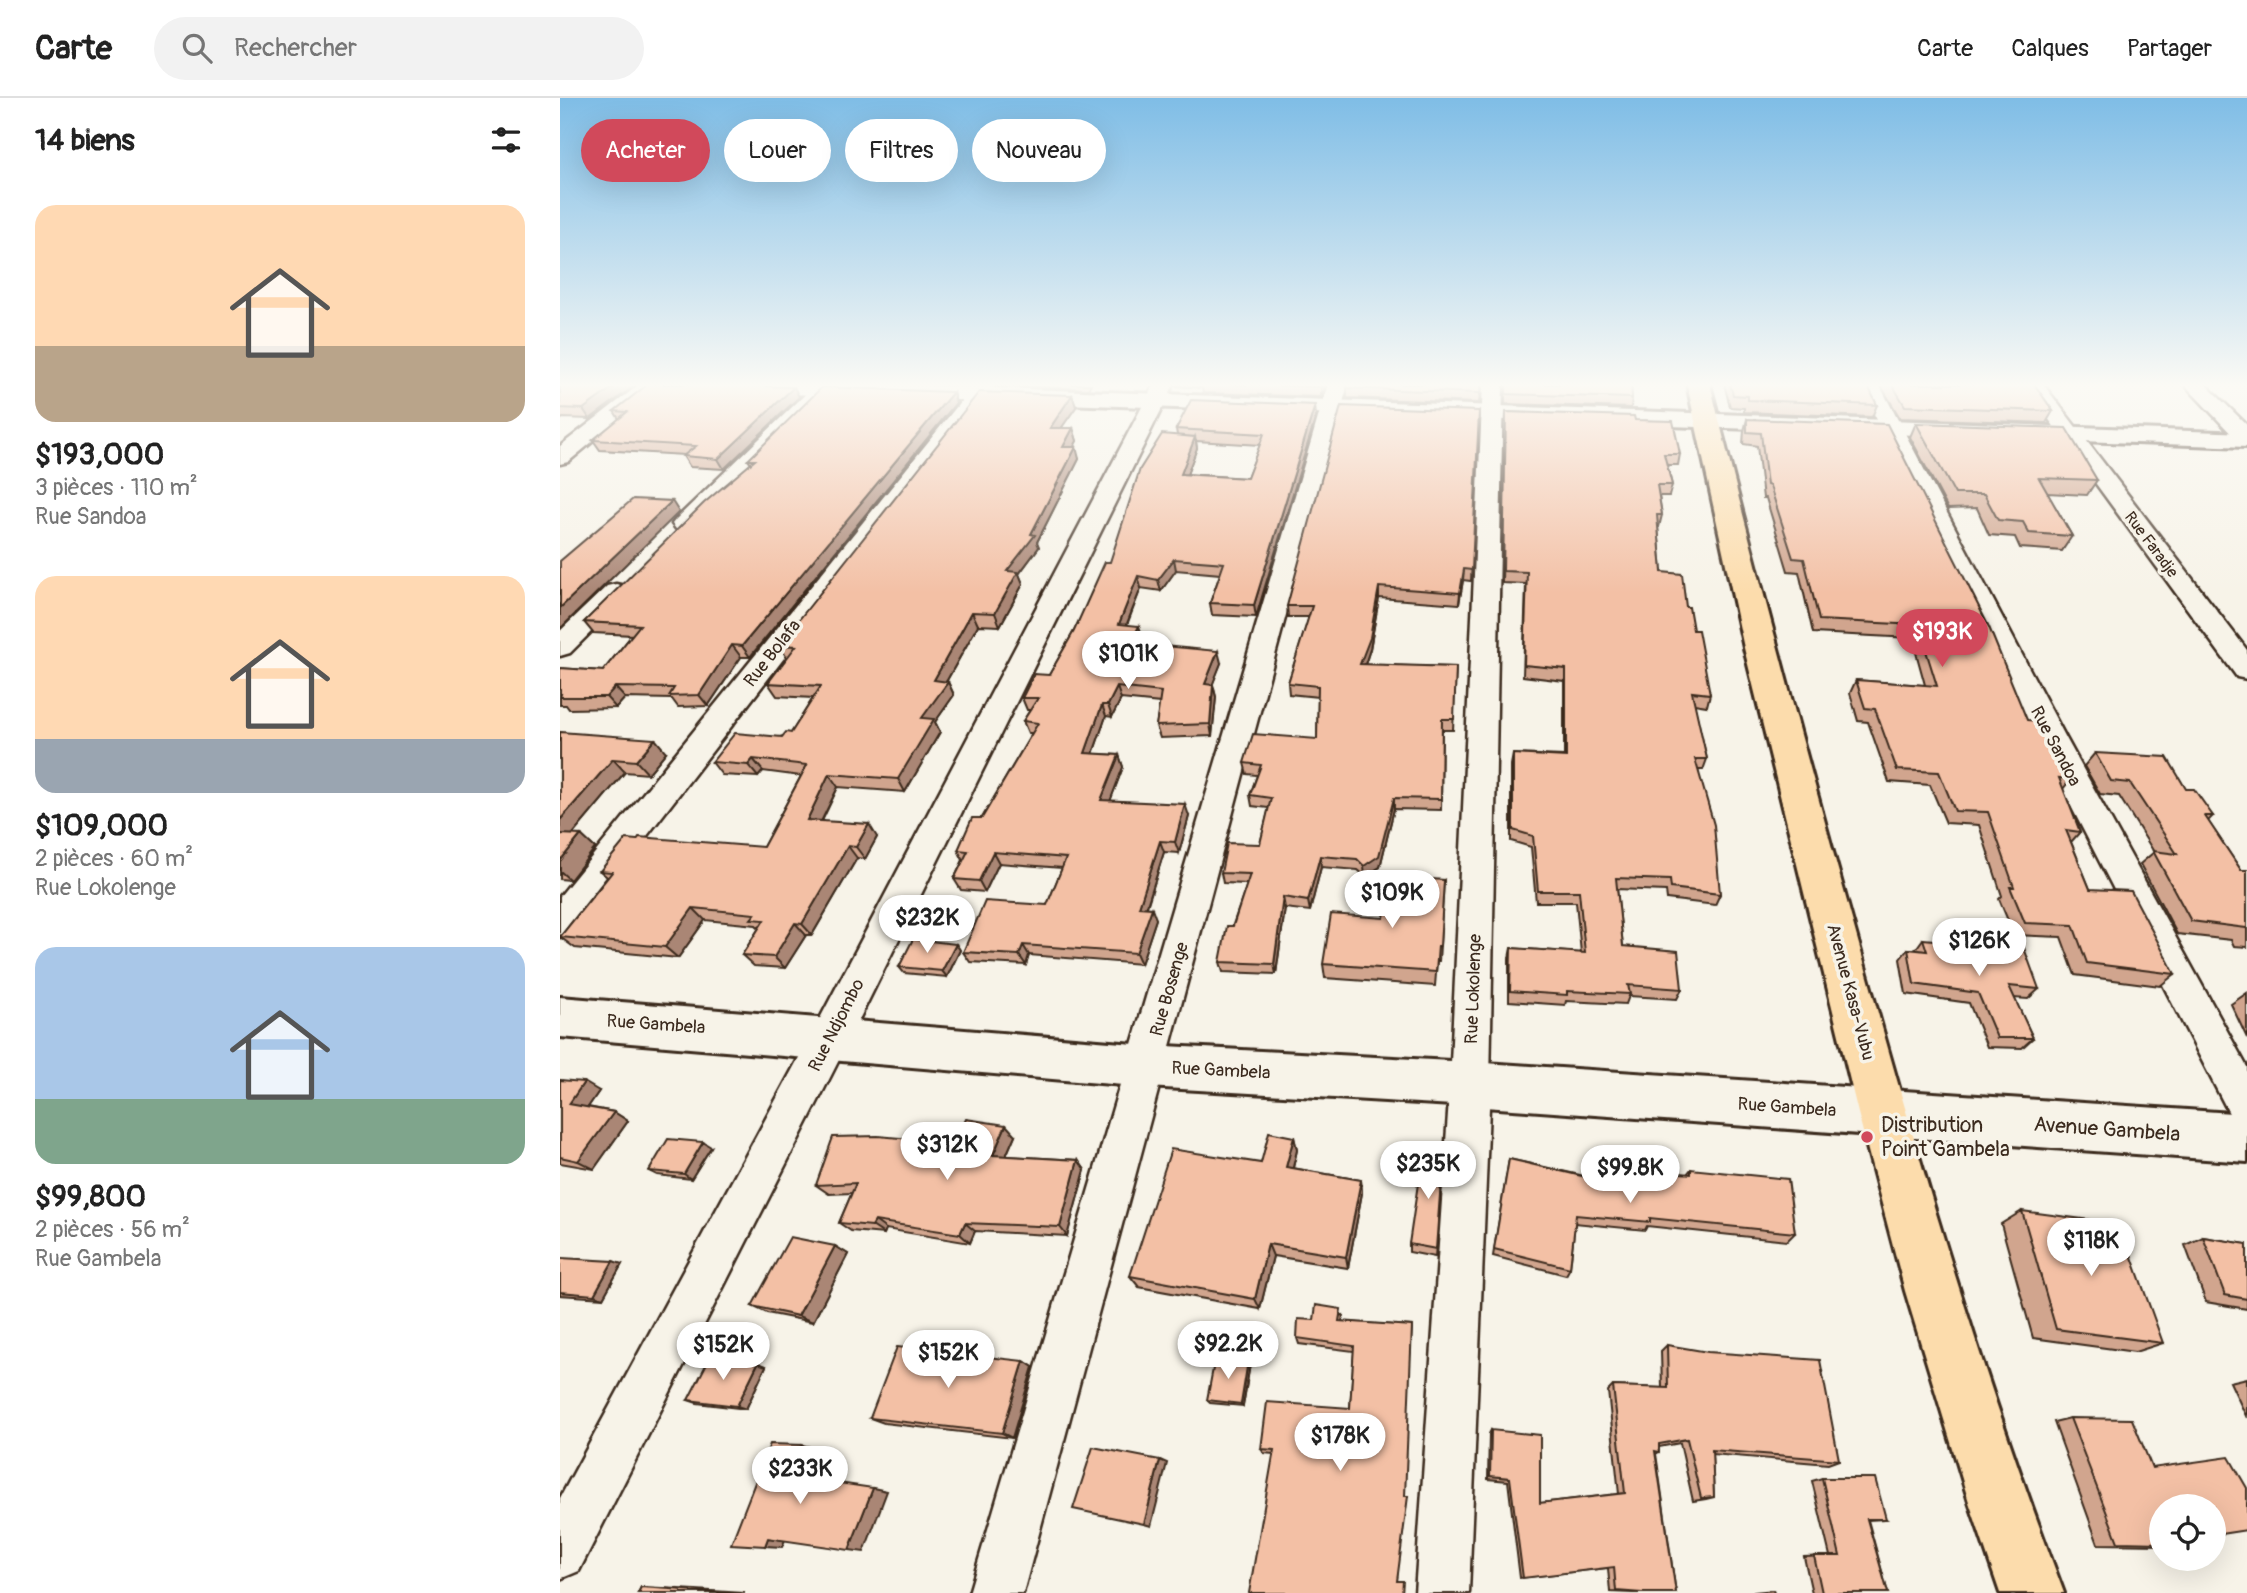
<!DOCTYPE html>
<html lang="fr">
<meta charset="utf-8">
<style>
body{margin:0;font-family:Pangolin,sans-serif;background:#f2f2f2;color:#222;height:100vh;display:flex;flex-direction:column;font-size:26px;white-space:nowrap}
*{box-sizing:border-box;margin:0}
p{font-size:23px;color:#767676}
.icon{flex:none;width:38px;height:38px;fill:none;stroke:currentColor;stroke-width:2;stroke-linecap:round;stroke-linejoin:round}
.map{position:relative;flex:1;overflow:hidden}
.panel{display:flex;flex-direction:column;background:#fff;width:560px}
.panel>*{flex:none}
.guide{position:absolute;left:21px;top:21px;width:665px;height:63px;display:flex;gap:14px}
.controls{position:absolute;left:1589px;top:1396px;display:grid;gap:14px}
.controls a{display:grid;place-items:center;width:77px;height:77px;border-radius:50%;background:#fff;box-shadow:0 7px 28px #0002;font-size:35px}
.price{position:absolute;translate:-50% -60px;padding:0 16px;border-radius:24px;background:#fff;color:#222;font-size:23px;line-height:46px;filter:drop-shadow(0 2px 4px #0008)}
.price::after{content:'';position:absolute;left:50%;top:42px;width:21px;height:16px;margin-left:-10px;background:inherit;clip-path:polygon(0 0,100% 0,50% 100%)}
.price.active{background:#d1495b;color:#fff}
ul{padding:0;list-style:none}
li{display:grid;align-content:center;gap:14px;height:371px;padding:0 35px}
li span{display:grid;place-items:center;height:217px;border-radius:21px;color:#555}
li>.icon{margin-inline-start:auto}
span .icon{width:126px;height:126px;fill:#fffc;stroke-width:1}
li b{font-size:30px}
h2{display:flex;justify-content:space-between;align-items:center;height:84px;padding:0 35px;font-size:30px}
.chip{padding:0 24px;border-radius:32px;background:#fff;box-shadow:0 7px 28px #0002;font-size:24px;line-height:63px}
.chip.active{background:#d1495b;color:#fff}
header{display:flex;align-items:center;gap:42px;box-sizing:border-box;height:98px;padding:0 35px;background:#fff;border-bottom:2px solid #e0e0e0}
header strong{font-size:33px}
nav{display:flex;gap:38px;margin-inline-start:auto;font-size:24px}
.search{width:490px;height:63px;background:#f2f2f2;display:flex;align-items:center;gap:18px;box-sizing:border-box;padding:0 24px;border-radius:38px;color:#767676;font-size:26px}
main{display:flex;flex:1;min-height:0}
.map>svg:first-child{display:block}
</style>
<header>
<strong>Carte</strong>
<div class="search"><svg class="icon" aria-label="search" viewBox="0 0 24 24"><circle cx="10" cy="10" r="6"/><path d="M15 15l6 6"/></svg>Rechercher</div>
<nav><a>Carte</a><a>Calques</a><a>Partager</a></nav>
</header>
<main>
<section class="panel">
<h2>14 biens<svg class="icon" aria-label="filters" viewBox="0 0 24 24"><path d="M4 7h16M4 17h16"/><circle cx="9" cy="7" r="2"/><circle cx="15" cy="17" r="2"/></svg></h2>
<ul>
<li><span style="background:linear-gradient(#ffd9b3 65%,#b9a48a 0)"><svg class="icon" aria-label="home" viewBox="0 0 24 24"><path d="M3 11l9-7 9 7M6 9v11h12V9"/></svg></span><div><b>$193,000</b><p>3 pièces · 110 m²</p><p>Rue Sandoa</p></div></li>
<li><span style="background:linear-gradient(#ffd9b3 75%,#9aa5b1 0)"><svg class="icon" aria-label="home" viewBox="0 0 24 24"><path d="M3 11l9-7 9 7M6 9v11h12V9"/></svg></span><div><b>$109,000</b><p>2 pièces · 60 m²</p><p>Rue Lokolenge</p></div></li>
<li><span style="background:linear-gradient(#a9c7e8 70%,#7fa58c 0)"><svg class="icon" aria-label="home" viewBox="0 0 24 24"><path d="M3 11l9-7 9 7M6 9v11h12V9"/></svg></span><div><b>$99,800</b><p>2 pièces · 56 m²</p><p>Rue Gambela</p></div></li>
</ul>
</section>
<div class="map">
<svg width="1687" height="1495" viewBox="0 0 1687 1495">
<rect width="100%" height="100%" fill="#f7f3e8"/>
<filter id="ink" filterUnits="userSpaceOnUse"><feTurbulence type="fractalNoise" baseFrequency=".0143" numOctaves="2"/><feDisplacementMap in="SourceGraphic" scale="14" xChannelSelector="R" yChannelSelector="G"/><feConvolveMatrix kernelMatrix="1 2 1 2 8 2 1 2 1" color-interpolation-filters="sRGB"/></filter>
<g filter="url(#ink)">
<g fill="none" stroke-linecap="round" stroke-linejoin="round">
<g stroke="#3b2a1e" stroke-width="5">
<path id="minor" d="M80,286H102L8,364L0,366V348Z
M256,286H277L132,431L124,433L116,431L112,426L116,421Z
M415,286H435L13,834L0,839V798Z
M594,286H614L284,952L19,1473L0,1481V1400L256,928Z
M768,286H788L463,1495H409Z
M923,286H943L930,986L909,1495H855L890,986Z
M1299,286H1319L1506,640L1687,969V1028L1673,1023L1476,640Z
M1463,286H1483L1687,552V581L1677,579Z
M1624,286H1645L1687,327V345L1679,344Z
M56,486L65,488L69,494L65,500L10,555L0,558V533L47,488Z"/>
</g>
<g stroke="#3b2a1e" stroke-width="6">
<path id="tertiary" d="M136,286H327L1687,335V349L148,293L140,291Z
M0,899L587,947L910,964L1687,1016V1064L910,1008L587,989L0,939Z"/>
</g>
<g stroke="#3b2a1e" stroke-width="6">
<path id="primary" d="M1127,286H1150C1198,479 1249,670 1303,861C1362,1075 1425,1287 1504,1495H1440L1409,1404L1345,1193L1298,1015L1184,550Z"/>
</g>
<use href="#minor" fill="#f7f3e8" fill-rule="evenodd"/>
<use href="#tertiary" fill="#f7f3e8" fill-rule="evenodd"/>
<use href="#primary" fill="#fcdcac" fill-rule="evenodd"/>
</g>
<path fill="#d1a58e" stroke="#3b2a1e" stroke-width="2" fill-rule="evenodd" d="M0,286H77L30,321L3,320L0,322Z
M436,286H531L528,291L437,287Z
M615,286H766L761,299L643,295L642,290L616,288Z
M921,286L919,305L787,300V290Z
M945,286H1071L1072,300L1071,310L945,306Z
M1164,286H1307L1317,307L1312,319L1184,314V310L1170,309Z
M1320,286H1474L1493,313L1486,325L1340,320Z
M393,294L396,305L190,559H181L148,608L118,609L112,601L65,600L56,610L9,611L6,607H0V570L43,573L72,537L33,535L24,524L191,366L188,362Z
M512,297L516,309L501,330H513L517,343L513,349L519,361L477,444L479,449L459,476L463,486L440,528L418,527L386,584H388L394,597L375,624L380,634L345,694L278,689L262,723L317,739L305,761L297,760L252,837H246L225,870L194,868L182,857L199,830L196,827L145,822L118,860L15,850L0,839L47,779L40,773L203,749L241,678L203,673L198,679L162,677L152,664L231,635L253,600L217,598L208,585L227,560L219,547Z
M239,299L164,371L130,369L123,358L125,357L40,352L33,342L59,321L54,313Z
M919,313L911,483L903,482L899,506L819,500L810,551L805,567L896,569L893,632H882L881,712L834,711L820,769L805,778L798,772L761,769L750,813L725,810L716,876L663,874L660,864L687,786L663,785L661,775L700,746L709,710L692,708L690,697L697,677L687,676L684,665L757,641L758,599L729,596L728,585L749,519H728L727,508Z
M946,314L1075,322L1120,356L1118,367H1107L1112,387L1109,398H1099L1102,417L1099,429H1098L1102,474L1126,509L1150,596L1147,608L1134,606L1147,661L1143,672H1138L1160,796L1155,807L1107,801L1106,793L1057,791L1063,848L1122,891L1117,901L1069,898L1066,906L1006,903L1005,907L949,903V860L951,850L1021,855L1016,804H976L971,749L951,743V667L953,656L1004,658V583L963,578L966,486L942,485Z
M756,318L696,519L652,517L650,505L660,476L616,472L601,493L581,490L567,527L583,540L579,546L661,565L652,587H653L656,599L652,638L600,640L596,628L600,605L561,601L552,619L546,618L533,656L559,657L563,669L550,703L629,718L619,755L604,754L587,809L596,821L581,866L469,857L466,867L410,864L403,854L487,807L502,770L439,765L425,794L401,792L394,781L403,762L398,752L422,720L472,635H468L463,623L470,612H467L462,600L489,577L514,533L617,337L616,331ZM636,343L700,347L687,380L627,376L637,350Z
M1187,321L1467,622L1511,681L1503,691L1520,734L1511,744L1530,791L1615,876L1600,888L1515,877L1501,839L1454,837L1439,801L1442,798L1419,727L1386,725L1370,687L1329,684L1308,624L1298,623L1290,595L1296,582L1365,587L1352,540L1253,535L1239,474L1228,473L1206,400H1203L1197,348L1183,346L1184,333Z
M1356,325L1537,382L1527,397L1487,395L1512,438L1502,453L1460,450L1455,439L1429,437L1417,410L1388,411L1350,339Z
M0,634L106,654L88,676L65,674L12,737H21L35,750L10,782L0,781Z
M1535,655L1626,691L1653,718L1648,723L1681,772H1687V849L1674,848L1671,842L1617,836L1580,766L1594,754L1559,698L1540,696L1524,668Z
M884,782L879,863H877L875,888L765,880L763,866L824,820Z
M1363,841L1479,891L1468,901L1454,900L1473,940L1462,950L1427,949L1409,905L1346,896L1340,861L1348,851L1355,852Z
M396,846L400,852L387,879L344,875L339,869Z
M1687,895V940L1671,906Z
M0,982L39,993L28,1009L54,1014L68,1023L34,1071L0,1065Z
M455,1037L446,1058L518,1062L525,1072L507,1138L415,1133L410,1145L326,1131L324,1136L291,1133L279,1125L292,1095L269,1096L256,1087L395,1045Z
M734,1039L737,1052L733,1070L801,1082L802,1095L788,1170L713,1158L700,1211L579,1189L570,1178L701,1065Z
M151,1049L131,1081L97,1077L89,1073Z
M883,1055L875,1159L849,1154V1146Z
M949,1061L1051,1084L1050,1078L1055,1070L1127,1076L1131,1071L1235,1135L1227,1143L1087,1128L1085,1132L1015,1125L1010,1170L1006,1177L933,1158Z
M1462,1113L1603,1245L1575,1254L1473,1240L1441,1126Z
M1643,1139L1687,1146V1211L1646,1204L1625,1147Z
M275,1148L288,1156L253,1224L207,1215L192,1208Z
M0,1162L62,1166L43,1200L0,1197Z
M783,1217L782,1224L852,1228L837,1483L842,1495L714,1356L704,1355L701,1351L790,1310L794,1253L739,1246L737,1240L754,1222Z
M1107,1247L1279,1362L1268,1366L1152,1356L1154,1399L1146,1401L1133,1403L1120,1345L1099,1349V1354L1096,1356L1116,1495H1073L1050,1494L1048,1470L960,1480L948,1383L928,1381L929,1336L931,1332L980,1405L1059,1396L1048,1293L1053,1288L1102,1290L1101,1253Z
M464,1263L473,1269L452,1340L324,1325L310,1320Z
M198,1265L206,1268L186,1311L137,1305L128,1302Z
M690,1266L683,1308L650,1305L647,1302Z
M1687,1280V1320L1670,1284Z
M1510,1320L1601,1409V1447L1538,1446L1494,1324Z
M1262,1380L1326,1421L1308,1422L1328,1495H1252L1244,1459L1270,1458L1252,1383Z
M81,1489L102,1490L185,1495H78Z"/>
<path fill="#aa8674" stroke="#3b2a1e" stroke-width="2" d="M58,286H77L30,321L23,311Z
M762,286H766L761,299V289Z
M234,289L239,299L164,371L158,361Z
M393,294L396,305L190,559L182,548Z
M512,297L516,309L493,342L490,330Z
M755,307L756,318L696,519L694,507Z
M513,330L517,343L507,361L503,349Z
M635,339L637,350L623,387L621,376Z
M516,349L519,361L477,444L479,449L459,476L463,486L440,528L435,515L447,473L471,436Z
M112,403L119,414L0,531V510Z
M614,461L616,472L601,493L598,482Z
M904,471L903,482L899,506L900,495Z
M578,478L581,490L562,538L559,526Z
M819,489V500L810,551L801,578L800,566Z
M412,514L418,527L382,591L388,584L394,597L375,624L380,634L345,694L338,681L374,582Z
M579,528L583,540L574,557L571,545Z
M172,547L181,559L148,608L139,597Z
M658,553L661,565L648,598L645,586Z
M653,587L656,599L652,638L650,626Z
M55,589L65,600L56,610L46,599Z
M557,589L561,601L552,619L548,607Z
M542,607L546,618L529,667L525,655Z
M95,641L106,654L88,676L76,663Z
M559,657L563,669L546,714L541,702Z
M53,661L65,674L3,748L0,745V722Z
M193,661L203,673L198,679L188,667Z
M269,676L278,689L256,734L247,722Z
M834,700V711L820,769L805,778L804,768Z
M625,706L629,718L619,755L615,744Z
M309,726L317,739L305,761L296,749Z
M21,737L35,750L10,782L0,773V763Z
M600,743L604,754L583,820L579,809Z
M288,748L297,760L252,837L242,826Z
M433,754L439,765L425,794L419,783Z
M760,758L761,769L750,813L748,803Z
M723,799L725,810L716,876L714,866Z
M133,810L145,822L118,860L105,849Z
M592,810L596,821L581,866L576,855Z
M235,825L246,837L225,870L214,859Z
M396,846L400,852L387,879L382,873Z
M463,847L469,857L466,867L459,857Z
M24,984L39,993L24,1015L9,1006Z
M54,1014L68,1023L34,1071L18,1063Z
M446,1027L455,1037L442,1067L433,1057Z
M734,1039L737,1052L730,1082L726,1069Z
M143,1044L151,1049L131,1081L124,1076Z
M518,1062L525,1072L507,1138L500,1129Z
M801,1082L802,1095L788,1170L786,1159Z
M315,1123L326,1131L324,1136L312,1128Z
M405,1125L415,1133L410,1145L400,1136Z
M708,1146L713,1158L700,1211L695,1201Z
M275,1148L288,1156L253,1224L238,1218Z
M53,1163L62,1166L43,1200L34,1197Z
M464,1263L473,1269L452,1340L442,1335Z
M688,1263L690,1266L683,1308L681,1306Z
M198,1265L206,1268L186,1311L177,1308Z
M242,1347L258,1351L247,1381L231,1378Z
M600,1362L607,1365L591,1428L584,1426Z
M313,1390L327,1393L304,1454L289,1452Z
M208,1440L225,1442L222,1449L205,1448Z"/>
<path fill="#f3c0a5" stroke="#3b2a1e" stroke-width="2" d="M0,286H58L23,311L0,310Z
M88,286H141L234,289L158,361L123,358L136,348L33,342L67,314L54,313Z
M660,286H762L761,289Z
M788,286H921L920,295L787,290Z
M946,286H1071L1072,300L946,296Z
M1170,286H1307L1317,307L1188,302V298L1173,297Z
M1332,286H1474L1493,313L1345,308Z
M262,289L393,294L182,548L172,547L139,597L109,598L114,590L55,589L46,599H0L1,596H0V570L43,573L80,527L24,524L144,405L195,362H188Z
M419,294L512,297L490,330H513L503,349H516L471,436L475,437L447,473L458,474L435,515L412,514L374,582L388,584L362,620L374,621L338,681L269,676L247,722L309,726L296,749L288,748L242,826L235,825L214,859L182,857L204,822L191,821L195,816L133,810L105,849L0,839L52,774L40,773L66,741L77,742L79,739L203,749L247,667L193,661L188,667L152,664L175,635L222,639L226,634L231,635L261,588L208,585L236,548L219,547Z
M631,302L755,307L694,507L650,505L664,465L614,461L598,482L578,478L559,526L579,528L571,545L658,553L645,586L653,587L650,626L596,628L601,594L557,589L548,607H542L525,655L559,657L541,702L625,706L615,744L600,743L579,809L592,810L576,855L463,847L459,857L403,854L425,803L487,807L506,760L433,754L419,783L394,781L408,753L398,752L412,720H422L478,625L463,623L478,600H462L474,576L489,577L514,533L545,464H550L580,371L602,336L635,339L621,376L687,380L704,336L616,331Z
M781,308L919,313L912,472L904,471L900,495L819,489L810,540L800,566L896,569L894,621H882L881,701L834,700L819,758L804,768L797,761L760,758L748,803L723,799L714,866L660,864L667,828H673L690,776L661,775L667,745L700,746L711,700L690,697L701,667L684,665L693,636L757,641L758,588L728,585L752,508H727Z
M946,314L1074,318L1075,322L1113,323L1120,356H1104L1112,387H1097L1102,417H1097L1102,474L1122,476L1126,509H1129L1133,532H1138L1150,596L1132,594L1147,661H1135L1154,727L1160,796L1111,790L1110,782L1056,780L1063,848L1118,853L1122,891L1068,887L1070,896L1007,893V897L950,893L951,850L1025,855L1019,793H978L973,738L953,732V656L1006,659V571L964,567L967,474L943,473Z
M1187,321L1327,326L1429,529L1467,622L1481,623L1511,681L1499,680L1520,734L1506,732L1530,791L1571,793L1615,876L1527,865L1513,827L1465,825L1450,789H1454L1428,714L1395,713L1379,674L1337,672L1315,611L1305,610L1296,582L1377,588L1358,527L1259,522L1244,461L1233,460L1210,388L1207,387L1201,335L1187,334Z
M1356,325L1506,330L1537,382L1479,380L1512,438L1469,435L1463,424L1438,422L1424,396H1395Z
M73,401L112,403L0,510V463Z
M0,634L95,641L76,663L53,661L0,722Z
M1535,655L1607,659L1626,691H1634L1653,718H1645L1681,772H1687V831L1686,830L1631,823L1593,753L1617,756L1570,685L1551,683Z
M0,736L21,737L0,763Z
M829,778L884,782L880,848H878L876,874L763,866L771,816L824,820Z
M353,841L396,846L382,873L339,869Z
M1363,841L1464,850L1479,891L1449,888L1473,940H1437L1418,895L1354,886L1348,851L1367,853Z
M0,982L24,984L9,1006L54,1014L18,1063L0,1059Z
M406,1021L446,1027L433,1057L518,1062L500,1129L405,1125L400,1136L315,1123L312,1128L279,1125L296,1085L256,1087L273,1039L318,1038L395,1045Z
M709,1034L734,1039L726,1069L801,1082L786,1159L708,1146L695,1201L570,1178L611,1051L701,1065Z
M108,1041L143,1044L124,1076L89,1073Z
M863,1052L883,1055L876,1151L849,1146Z
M949,1061L1056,1086L1055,1070L1131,1076V1071L1228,1081L1235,1135L1090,1120V1124L1016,1117L1010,1170L934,1151Z
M1462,1113L1560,1126L1603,1245L1496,1231Z
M230,1139L275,1148L238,1218L192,1208Z
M1643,1139L1687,1146V1201L1665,1197Z
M1,1160L53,1163L34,1197L0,1194V1162Z
M756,1207L781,1211L779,1223L852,1228L845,1398H848L837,1483H843L842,1495H689L714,1352L701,1351L707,1304L790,1310L794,1248L737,1240L738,1221L754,1222Z
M1107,1247L1148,1254L1260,1262L1279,1362L1152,1352L1154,1399L1141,1400L1127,1341L1099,1346V1354L1095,1353L1116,1495H1082L1056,1493L1054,1469L963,1480L950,1380L930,1378L931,1332L980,1337V1405L1065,1395L1053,1288L1108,1290Z
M337,1249L464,1263L442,1335L310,1320Z
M150,1259L198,1265L177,1308L128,1302Z
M655,1260L688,1263L681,1306L647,1302Z
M1510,1320L1572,1321L1592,1370L1669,1359L1687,1390V1432L1654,1437V1409H1601V1445L1558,1444Z
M210,1346L242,1347L231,1378L313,1390L289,1452L208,1440L205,1448L171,1446Z
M533,1349L600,1362L584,1426L513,1411Z
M1262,1380H1315L1326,1421H1307L1328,1495H1262L1254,1458H1280Z
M81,1489L168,1495H78Z
M1213,1492L1214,1495H1185Z"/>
</g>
<linearGradient id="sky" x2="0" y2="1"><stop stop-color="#7fbde6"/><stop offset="0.58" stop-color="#fbfaf5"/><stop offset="1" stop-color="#fbfaf5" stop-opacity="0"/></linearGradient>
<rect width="1687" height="495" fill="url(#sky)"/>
<circle fill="#d1495b" stroke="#f7f3e8" stroke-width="2.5" cx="1307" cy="1039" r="7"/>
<g text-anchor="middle" stroke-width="7" stroke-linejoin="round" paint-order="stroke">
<g font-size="16" fill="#3b2a1e" stroke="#f7f3e8">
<text transform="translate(1592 446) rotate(53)" y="6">Rue Faradje</text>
</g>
<g font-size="18" fill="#3b2a1e" stroke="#f7f3e8">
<text transform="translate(212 555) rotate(-52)" y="6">Rue Bolafa</text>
<text transform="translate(1496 648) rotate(62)" y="6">Rue Sandoa</text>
<text transform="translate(609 891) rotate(-74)" y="6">Rue Bosenge</text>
<text transform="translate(913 891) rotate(-88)" y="6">Rue Lokolenge</text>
<text transform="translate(1291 894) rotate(75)" y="6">Avenue Kasa-Vubu</text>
<text transform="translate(96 926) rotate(4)" y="6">Rue Gambela</text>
<text transform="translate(276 927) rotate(-63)" y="6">Rue Ndjombo</text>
<text transform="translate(661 972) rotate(3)" y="6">Rue Gambela</text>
<text transform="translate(1227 1009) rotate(4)" y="6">Rue Gambela</text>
</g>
<g font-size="21" fill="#3b2a1e" stroke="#f7f3e8" text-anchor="start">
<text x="1321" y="1034">Distribution<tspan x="1321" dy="24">Point Gambela</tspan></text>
</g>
<g font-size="21" fill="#3b2a1e" stroke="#f7f3e8">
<text transform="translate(1547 1031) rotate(4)" y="7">Avenue Gambela</text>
</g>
</g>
</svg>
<div class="controls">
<a><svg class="icon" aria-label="locate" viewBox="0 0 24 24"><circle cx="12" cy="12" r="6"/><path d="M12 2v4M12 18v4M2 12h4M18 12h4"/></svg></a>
</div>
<b class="price active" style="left:1382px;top:571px">$193K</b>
<b class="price" style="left:568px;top:593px">$101K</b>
<b class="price" style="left:832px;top:832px">$109K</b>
<b class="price" style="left:367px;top:857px">$232K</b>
<b class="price" style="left:1419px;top:880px">$126K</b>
<b class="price" style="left:387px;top:1084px">$312K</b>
<b class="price" style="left:868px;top:1103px">$235K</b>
<b class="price" style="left:1070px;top:1107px">$99.8K</b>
<b class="price" style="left:1531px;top:1180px">$118K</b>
<b class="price" style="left:668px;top:1283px">$92.2K</b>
<b class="price" style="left:163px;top:1284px">$152K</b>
<b class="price" style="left:388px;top:1292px">$152K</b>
<b class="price" style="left:780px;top:1375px">$178K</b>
<b class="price" style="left:240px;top:1408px">$233K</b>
<div class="guide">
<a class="chip active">Acheter</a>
<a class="chip">Louer</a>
<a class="chip">Filtres</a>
<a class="chip">Nouveau</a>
</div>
</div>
</main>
